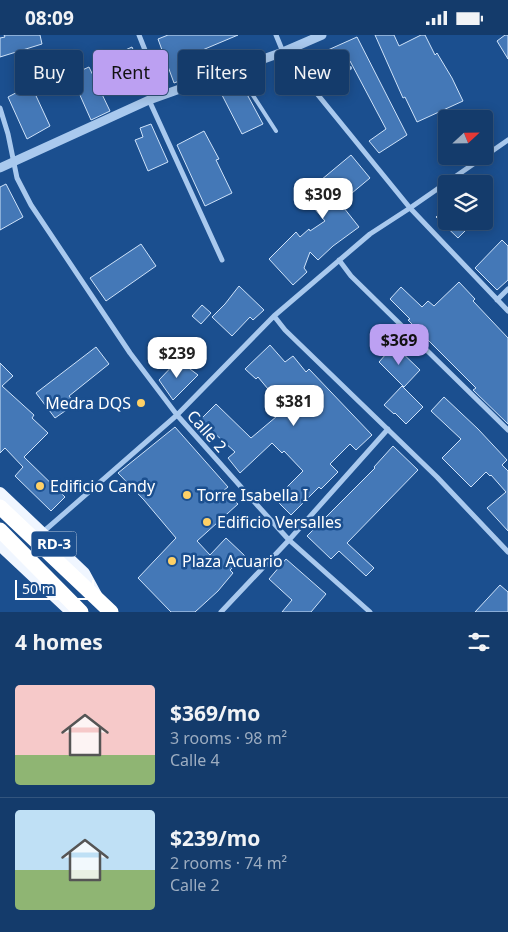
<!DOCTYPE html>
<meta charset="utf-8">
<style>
body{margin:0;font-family:"Noto Sans",sans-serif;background:#1d4271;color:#f1f3f6;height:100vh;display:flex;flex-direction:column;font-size:19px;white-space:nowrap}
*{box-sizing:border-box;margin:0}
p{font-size:16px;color:#9dadc1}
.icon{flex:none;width:28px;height:28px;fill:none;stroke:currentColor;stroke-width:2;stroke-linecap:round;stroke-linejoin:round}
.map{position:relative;height:577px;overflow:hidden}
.drawer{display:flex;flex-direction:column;background:#143b6b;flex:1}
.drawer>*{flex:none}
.hud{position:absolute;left:15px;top:15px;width:479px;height:45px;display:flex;gap:10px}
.needle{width:32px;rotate:68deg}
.controls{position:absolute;left:438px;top:75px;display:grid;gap:10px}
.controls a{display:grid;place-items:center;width:55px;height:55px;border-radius:5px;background:#143b6b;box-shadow:0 2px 12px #0003,0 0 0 1px #33557e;font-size:25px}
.scale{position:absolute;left:15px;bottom:12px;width:79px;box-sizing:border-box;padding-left:5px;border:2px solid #fff;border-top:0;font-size:14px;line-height:18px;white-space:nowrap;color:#fff;-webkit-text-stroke:4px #1b4f8f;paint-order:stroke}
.price{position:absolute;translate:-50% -42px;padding:0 11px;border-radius:10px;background:#fff;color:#222;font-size:16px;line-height:32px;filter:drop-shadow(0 1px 2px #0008)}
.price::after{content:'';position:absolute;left:50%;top:30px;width:15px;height:11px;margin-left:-8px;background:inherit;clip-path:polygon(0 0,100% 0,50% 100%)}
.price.on{background:#bca0f2;color:#111}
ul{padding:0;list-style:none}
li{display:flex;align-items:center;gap:15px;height:125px;padding:0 15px}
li+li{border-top:1px solid #33557e}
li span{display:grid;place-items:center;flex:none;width:140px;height:100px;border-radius:5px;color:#555}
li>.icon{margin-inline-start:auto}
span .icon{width:60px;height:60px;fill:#fffc;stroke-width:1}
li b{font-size:21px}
h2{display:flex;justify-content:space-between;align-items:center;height:60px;padding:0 15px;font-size:21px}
.chip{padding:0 18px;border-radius:5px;background:#143b6b;box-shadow:0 2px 12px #0003,0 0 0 1px #33557e;font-size:18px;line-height:45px}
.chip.on{background:#bca0f2;color:#111}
.status{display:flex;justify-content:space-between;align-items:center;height:35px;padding:0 25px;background:#143b6b;direction:ltr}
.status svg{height:14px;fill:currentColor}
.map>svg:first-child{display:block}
</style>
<div class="status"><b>08:09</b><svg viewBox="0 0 49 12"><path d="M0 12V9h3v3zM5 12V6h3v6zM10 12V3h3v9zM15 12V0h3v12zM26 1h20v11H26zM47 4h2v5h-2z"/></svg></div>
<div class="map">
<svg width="508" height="577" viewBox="0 0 508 577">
<rect width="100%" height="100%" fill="#1b4f8f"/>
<path fill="#4478b7" stroke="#cfe3fa" d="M4,0H40L42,9L0,22V3L5,2Z
M168,0H238L193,19L200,38L174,48L158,4Z
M375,0H394L399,11L421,0H425L435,20L437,18L452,43L463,66L417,87L405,62L403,63Z
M505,0H508V24L497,6Z
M357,2L407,100L379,118L369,106L386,94L350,26L317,42L310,23Z
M132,12L151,55L140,60L135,52L128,55L112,21Z
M89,32L110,76L91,85L71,40Z
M31,50L50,91L27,104L8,62Z
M242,50L263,89L242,99L222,60Z
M151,89L168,127L148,136L135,105L143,102L140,93Z
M204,96L219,124L216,125L232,158L205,171L177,110Z
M351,120L370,143L340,168L359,192L333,211L318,225L310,217L304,233L307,237L293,250L269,224L296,197L300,202L309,194L310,196L325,186L303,160Z
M6,149L23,182L0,195V152Z
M446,172V186H475L458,203L436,182Z
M502,205L508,211V245L497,255L475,233Z
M141,209L156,231L106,266L90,243Z
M459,247L475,264L473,266L508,303V389L473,355L476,353L408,285L410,284L390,264L401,252L422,272L428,266L434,271Z
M239,251L264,275L253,285L250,282L232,301L212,282L225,269Z
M202,270L211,278L201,289L192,281Z
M270,310L285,327L293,321L306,337L309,334L372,400L356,415L350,409L330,429L338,437L321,454L319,452L291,480L275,464L303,436L284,416L282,418L272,408L240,438L228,423L235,417L200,385L216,369L251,403L283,376L275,368L278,366L258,342L256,344L245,334Z
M394,310L420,335L404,352L379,327Z
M96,312L109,329L69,361L75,369L55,383L36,358Z
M178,325L198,340L173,365L159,345Z
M0,328L13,341L2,351L34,380L32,383L48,398L24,422L65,462L51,476L15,441L23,432L5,413L0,418Z
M402,351L423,372L406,389L395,378L394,379L384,370Z
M444,362L478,394L507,425L502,430L508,436V496L487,473L506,457L491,440L490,441L486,437L471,452L442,423L461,404L431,376Z
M175,392L228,452L223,456L238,469L197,506L210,520L226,503L245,521L230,535L233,538L218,556L195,577H171L138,543L176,503L144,465L118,438Z
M393,411L418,435L347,508L374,533L366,541L339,516L331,524L307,501L375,433L374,432Z
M286,524L326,559L311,577H282L292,565L269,544Z
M500,550L508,557V577H475Z"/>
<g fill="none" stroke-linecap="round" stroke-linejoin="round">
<path stroke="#a9c9ee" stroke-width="4" d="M236,34L276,96
M313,54L350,33"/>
<path stroke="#a9c9ee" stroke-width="5" d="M139,0L163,60
M276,0L283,17L410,173L508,276
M149,65L222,225
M0,73L8,99L17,143L31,170L130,318L177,380L258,471L289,505L370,577
M339,225L351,241L508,395
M497,265L508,254
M274,281L285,295L437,442L508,517
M43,497L177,380L274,281L370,199L410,173L508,105
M221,577L289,505L388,394"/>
<path stroke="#a9c9ee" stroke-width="9" d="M0,133L149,65L283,17L322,0"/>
<path stroke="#f0f6ff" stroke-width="12" d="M0,458L84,538L96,560
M0,510L66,572L74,577"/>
<path stroke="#fff" stroke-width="15" d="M0,472L111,577
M0,495L81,577"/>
</g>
<g fill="#ffd166" stroke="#1b4f8f" stroke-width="2">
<circle cx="141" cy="368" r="5"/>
<circle cx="40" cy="451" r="5"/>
<circle cx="187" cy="460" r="5"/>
<circle cx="207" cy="487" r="5"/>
<circle cx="172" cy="526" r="5"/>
</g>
<g text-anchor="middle" stroke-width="5" stroke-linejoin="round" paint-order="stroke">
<rect fill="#1b4f8f" stroke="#bbcadd" stroke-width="1" x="31.5" y="496.5" width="45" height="25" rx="4"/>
<g font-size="15" font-weight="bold" fill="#fff">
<text x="54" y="514">RD-3</text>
</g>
<g font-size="16" fill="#fff" stroke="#1b4f8f" text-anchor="start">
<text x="131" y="374" text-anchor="end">Medra DQS</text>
<text x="50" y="457">Edificio Candy</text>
<text x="197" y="466">Torre Isabella I</text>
<text x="217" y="493">Edificio Versalles</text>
<text x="182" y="532">Plaza Acuario</text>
</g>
<g font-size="16" fill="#fff" stroke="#1b4f8f">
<text transform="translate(207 396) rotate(48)" y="6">Calle 2</text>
</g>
</g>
</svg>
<div class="controls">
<a><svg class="needle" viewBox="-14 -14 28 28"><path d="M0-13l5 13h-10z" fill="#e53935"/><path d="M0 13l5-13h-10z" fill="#9dadc1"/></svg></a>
<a><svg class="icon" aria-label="layers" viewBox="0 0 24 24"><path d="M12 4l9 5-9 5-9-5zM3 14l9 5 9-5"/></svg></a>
</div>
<div class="scale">50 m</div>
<b class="price" style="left:323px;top:185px">$309</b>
<b class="price on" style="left:399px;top:331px">$369</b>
<b class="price" style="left:177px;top:344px">$239</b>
<b class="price" style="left:294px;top:392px">$381</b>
<div class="hud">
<a class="chip">Buy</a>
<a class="chip on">Rent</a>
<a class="chip">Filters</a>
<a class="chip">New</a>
</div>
</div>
<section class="drawer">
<h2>4 homes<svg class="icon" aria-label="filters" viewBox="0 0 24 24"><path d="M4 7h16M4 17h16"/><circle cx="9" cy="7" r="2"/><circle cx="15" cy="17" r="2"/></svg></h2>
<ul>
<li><span style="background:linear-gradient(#f6c9c9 70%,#8fb573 0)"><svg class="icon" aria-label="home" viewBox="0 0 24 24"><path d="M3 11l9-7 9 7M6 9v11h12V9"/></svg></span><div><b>$369/mo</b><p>3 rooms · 98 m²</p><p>Calle 4</p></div></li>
<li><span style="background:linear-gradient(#bfe0f5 60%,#8fb573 0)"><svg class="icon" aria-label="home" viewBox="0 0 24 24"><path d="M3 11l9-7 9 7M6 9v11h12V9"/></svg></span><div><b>$239/mo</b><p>2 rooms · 74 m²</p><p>Calle 2</p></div></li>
</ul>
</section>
